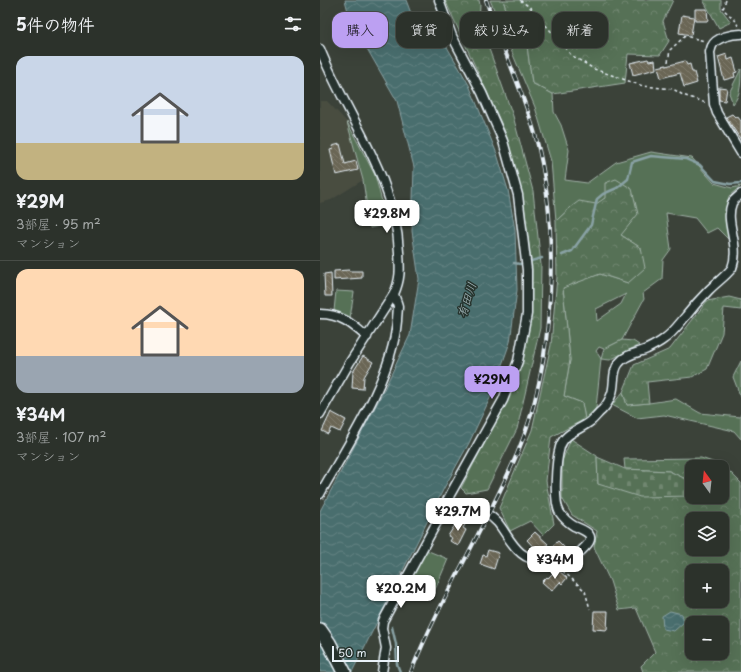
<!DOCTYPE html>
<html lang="ja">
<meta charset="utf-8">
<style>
body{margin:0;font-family:"Playpen Sans","Klee One",sans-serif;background:#343a33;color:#f1f3f6;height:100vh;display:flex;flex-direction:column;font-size:15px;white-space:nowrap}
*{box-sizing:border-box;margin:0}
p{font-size:13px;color:#a6aaa9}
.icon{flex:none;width:22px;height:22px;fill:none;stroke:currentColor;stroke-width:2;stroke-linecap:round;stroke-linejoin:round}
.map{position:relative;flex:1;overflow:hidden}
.panel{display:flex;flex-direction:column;background:#2c322b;width:320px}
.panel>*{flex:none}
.hud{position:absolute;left:12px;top:12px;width:349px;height:36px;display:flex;gap:8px}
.needle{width:26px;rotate:345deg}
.tools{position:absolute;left:365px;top:460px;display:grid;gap:8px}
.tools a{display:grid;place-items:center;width:44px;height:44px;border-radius:8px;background:#2c322b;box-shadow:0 4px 16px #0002,0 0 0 1px #484d47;font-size:20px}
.scale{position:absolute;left:12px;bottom:10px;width:67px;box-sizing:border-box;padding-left:4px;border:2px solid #e8f1f8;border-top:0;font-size:11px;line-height:14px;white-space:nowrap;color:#e8f1f8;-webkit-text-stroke:3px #26332d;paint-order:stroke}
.price{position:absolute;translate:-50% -34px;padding:0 9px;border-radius:8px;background:#fff;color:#222;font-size:13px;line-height:26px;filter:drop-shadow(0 1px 2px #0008)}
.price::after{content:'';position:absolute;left:50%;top:24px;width:12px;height:9px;margin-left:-6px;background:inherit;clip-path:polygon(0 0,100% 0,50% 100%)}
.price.on{background:#bca0f2;color:#111}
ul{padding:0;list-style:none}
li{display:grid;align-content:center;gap:8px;height:212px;padding:0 16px}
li+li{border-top:1px solid #484d47}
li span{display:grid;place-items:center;height:124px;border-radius:12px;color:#555}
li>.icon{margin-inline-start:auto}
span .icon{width:72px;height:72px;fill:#fffc;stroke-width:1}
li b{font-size:17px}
h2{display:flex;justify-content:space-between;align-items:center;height:48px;padding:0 16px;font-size:17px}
.tag{padding:0 14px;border-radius:12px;background:#2c322b;box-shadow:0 4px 16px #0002,0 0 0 1px #484d47;font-size:14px;line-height:36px}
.tag.on{background:#bca0f2;color:#111}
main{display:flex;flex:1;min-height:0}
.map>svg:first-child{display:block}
</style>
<main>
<section class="panel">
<h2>5件の物件<svg class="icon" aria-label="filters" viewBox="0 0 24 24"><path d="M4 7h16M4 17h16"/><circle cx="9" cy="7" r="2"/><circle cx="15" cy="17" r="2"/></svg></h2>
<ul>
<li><span style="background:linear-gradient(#c9d6e8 70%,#c2b280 0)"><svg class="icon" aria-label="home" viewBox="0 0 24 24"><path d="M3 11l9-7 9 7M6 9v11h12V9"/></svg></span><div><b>¥29M</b><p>3部屋 · 95 m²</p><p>マンション</p></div></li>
<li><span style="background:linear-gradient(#ffd9b3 70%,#9aa5b1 0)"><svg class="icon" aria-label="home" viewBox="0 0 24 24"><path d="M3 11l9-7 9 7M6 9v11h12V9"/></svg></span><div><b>¥34M</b><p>3部屋 · 107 m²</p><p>マンション</p></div></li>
</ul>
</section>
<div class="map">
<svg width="421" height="672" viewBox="0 0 421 672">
<defs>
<pattern id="forest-crowns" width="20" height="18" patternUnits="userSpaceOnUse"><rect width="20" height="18" fill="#577156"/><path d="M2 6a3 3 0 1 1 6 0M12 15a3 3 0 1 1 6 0" fill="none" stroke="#6f866f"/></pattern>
<pattern id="cemetery-stones" width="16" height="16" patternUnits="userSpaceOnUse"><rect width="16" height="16" fill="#577156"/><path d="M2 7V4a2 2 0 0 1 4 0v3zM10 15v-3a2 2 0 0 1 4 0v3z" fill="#6f866f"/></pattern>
<pattern id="water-waves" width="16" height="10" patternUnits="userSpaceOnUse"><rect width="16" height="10" fill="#4a6e6e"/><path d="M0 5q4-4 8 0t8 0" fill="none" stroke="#648383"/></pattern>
<pattern id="building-back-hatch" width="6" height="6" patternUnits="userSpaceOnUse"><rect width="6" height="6" fill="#6b6654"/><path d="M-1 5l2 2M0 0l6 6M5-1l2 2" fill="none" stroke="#807c6d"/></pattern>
</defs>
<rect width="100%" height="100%" fill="#3b4239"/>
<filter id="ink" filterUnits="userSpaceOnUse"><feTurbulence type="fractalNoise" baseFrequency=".025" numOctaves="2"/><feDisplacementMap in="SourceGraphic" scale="8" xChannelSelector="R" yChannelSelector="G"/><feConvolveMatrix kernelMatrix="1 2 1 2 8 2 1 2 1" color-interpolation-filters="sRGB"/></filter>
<g filter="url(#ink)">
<path fill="#494d41" d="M0,101H7L27,122L43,180L11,200L0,203Z"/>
<path fill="#577156" stroke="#a0b1a7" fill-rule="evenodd" d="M170,0H183L187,12L205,31L212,83L233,94L234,112L241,125L249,150L245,180L267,183L296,162L331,152L372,158L394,183L412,188L421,186L409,196L406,209L414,245L397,228L387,233L375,218L346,213L351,249L343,260L342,279L323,293L324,299L302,340L284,349L279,347L276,351L281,359L276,408L265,419L262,403L244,396L250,360L243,287L280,274L308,283L321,248L301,235L285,198L276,205L251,207L236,221L231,161L215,107ZM306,294L301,304L277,321L276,309Z
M421,69C421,81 421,95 413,104L409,93Z
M27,122L55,175L68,224L50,228L43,180Z
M16,291L34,292L30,318L14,311Z
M303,392L307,405L329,403L356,399L380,413L420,417L421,414V439L414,431L344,415L317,418L292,405Z
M106,550L128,559L114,592L91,580Z"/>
<path fill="url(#forest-crowns)" stroke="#a0b1a7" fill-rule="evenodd" d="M125,0H159L160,5L159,21L193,116L213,191L221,265L220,328L197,429L167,489L146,493L141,488L185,404L201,363L211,315L212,268L203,198L186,134Z
M183,0H353L343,21L349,41L340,55L308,54L305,83L233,94L212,83L205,31L187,12Z
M383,0H401V9L411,22L399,28Z
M296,179L312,189L318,214L301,235L321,248L325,268L308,283L280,274L243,288L250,360L244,396L262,403L265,419L231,437L226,481L234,524L223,535L210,521L190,531L179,508L212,430L231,345L237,277L236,221L251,207L259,201L276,204L285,198V183Z
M409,297L421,300V310L404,308L402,333L387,369L372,377L327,382L329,403L307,405L303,392L314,365L350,349L387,301Z
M302,340L313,341L319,345L290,360L281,359L284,349Z
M421,361V398L413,377Z
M251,439L277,456L278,484L372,496V497H402V467H372V482L349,471L305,469L304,459L381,458L404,466L421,483V672H323L321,666L335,652L316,608L299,610L290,581L274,547L277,531L252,515L242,498V461ZM372,519H402V549H372ZM372,571H402V601H372ZM372,623H402V653H372Z"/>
<path fill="url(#cemetery-stones)" stroke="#a0b1a7" d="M277,457L305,469L349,471L372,482V496L320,497L278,484Z"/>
<path fill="url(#water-waves)" stroke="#89a2a5" d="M25,0H86L98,32L127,47L149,85L177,154L188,190L195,230L197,290L190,342L171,396L149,443L124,488L32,672H0V511L60,398L90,335L99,279L92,231L94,167L77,101L30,19Z
M350,611L362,614L364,622L354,631L343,629L342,616Z"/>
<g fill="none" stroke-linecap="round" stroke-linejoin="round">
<path stroke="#89a2a5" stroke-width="2.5" d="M242,255L252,251L271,225L277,199L283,194L297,188L308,179L312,162L331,156L366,159L380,165L395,181L410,184L421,183
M194,263L200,264L222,258
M72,627L76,644L77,664L80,672"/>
</g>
<path fill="url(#building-back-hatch)" stroke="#e8f1f8" d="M375,9H387L388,21H375Z
M362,15L374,17L371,35L359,33Z
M407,54L408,60L413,58L417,72L414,73L415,77L404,80L398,57Z
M328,59L329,61L335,60L336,69L313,75L310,63Z
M365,61L367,65L370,64L372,72H374L377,83L364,87L360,73L341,78L338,67L346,65V66Z
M399,87L407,88L405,101L399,100Z
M412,114L415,117L417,116L421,121V140L406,117Z
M20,144L25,164L36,161L38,170L16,175L10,150L13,149L12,146Z
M29,270V271H42V278L14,280V271Z
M11,273L12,296H5L4,274Z
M43,356L53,362L44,377L43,389L32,388L33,372Z
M11,412L26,420L20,432L11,428L8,434L2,431Z
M140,517L147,521L143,528L146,530L138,546L130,541L132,538L128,536Z
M215,532L228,544L219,553L207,540Z
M238,541L247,550L239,557L235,558L228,550Z
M168,550L179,553L174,569L160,564L163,555L166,556Z
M237,569L247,578L242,584L240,582L232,591L222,582L227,577L228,578Z
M274,611H288L287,630L273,629Z"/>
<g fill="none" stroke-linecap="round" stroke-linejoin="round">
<g stroke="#e8f1f8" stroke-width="11">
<path id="minor" d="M421,34C413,34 396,37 392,46C391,48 391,50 390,52L394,104L397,113L421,153
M0,49C27,117 76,177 79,252C80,269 81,278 74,294L30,362L0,414
M0,314C21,314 32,324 47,337
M0,494C28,444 72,379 77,321C77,316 78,310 78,306C77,302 75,298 74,294
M117,520L131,493L183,400L198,361L207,314V270L198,195L183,141L162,93L132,36L119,0
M62,672L66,648L62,628L63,621L117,522C138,503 158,502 178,523C186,533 191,545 201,553C209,560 219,561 228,563C242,565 256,557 265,547C278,534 263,530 254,526C249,523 244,519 240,513C233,502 236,461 240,447C244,433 260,430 271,421C275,418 278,413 282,410C286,406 290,399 292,393C295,384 292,371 299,363C306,354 318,353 327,349C333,346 339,343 344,339C353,333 359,324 366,316C373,307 381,298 389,290C397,282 406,276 412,268C421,245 404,223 412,203C414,199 418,197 421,194"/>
</g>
<g stroke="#e8f1f8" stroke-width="16">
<path id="trunk" d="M0,630L9,643L24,672"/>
</g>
<path stroke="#e8f1f8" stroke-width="1.5" stroke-dasharray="3 3" stroke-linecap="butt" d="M200,0L212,9L251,55L274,69L323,86L353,89L363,95L386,103
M406,0L403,9L416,21L418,26
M348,62L350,50L365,36L385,41
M243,571L265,591L270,609"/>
<use href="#minor" stroke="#26332d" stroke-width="8"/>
<use href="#trunk" stroke="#26332d" stroke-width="13"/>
<g stroke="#e8f1f8" stroke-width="4">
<path id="rail" d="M91,672C121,597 165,528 197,454C235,364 241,228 215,134C202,89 181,45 166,0"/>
</g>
<use href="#rail" stroke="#26332d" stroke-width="2.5" stroke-dasharray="8" stroke-linecap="butt"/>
</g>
</g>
<g text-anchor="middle" stroke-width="3" stroke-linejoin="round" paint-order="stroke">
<g font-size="12" font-style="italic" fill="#a9bdc1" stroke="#26332d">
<text transform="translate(147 300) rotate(-72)" y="4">有田川</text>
</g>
</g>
</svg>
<div class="tools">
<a><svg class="needle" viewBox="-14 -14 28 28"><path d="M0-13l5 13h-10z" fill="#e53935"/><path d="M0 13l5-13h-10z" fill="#a6aaa9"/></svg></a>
<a><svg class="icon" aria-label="layers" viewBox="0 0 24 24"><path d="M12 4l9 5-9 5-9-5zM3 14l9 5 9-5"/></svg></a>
<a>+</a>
<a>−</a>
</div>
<div class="scale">50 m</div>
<b class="price" style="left:67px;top:234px">¥29.8M</b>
<b class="price on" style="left:172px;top:400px">¥29M</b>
<b class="price" style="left:138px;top:532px">¥29.7M</b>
<b class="price" style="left:235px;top:580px">¥34M</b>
<b class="price" style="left:81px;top:609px">¥20.2M</b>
<div class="hud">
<a class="tag on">購入</a>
<a class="tag">賃貸</a>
<a class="tag">絞り込み</a>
<a class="tag">新着</a>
</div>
</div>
</main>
